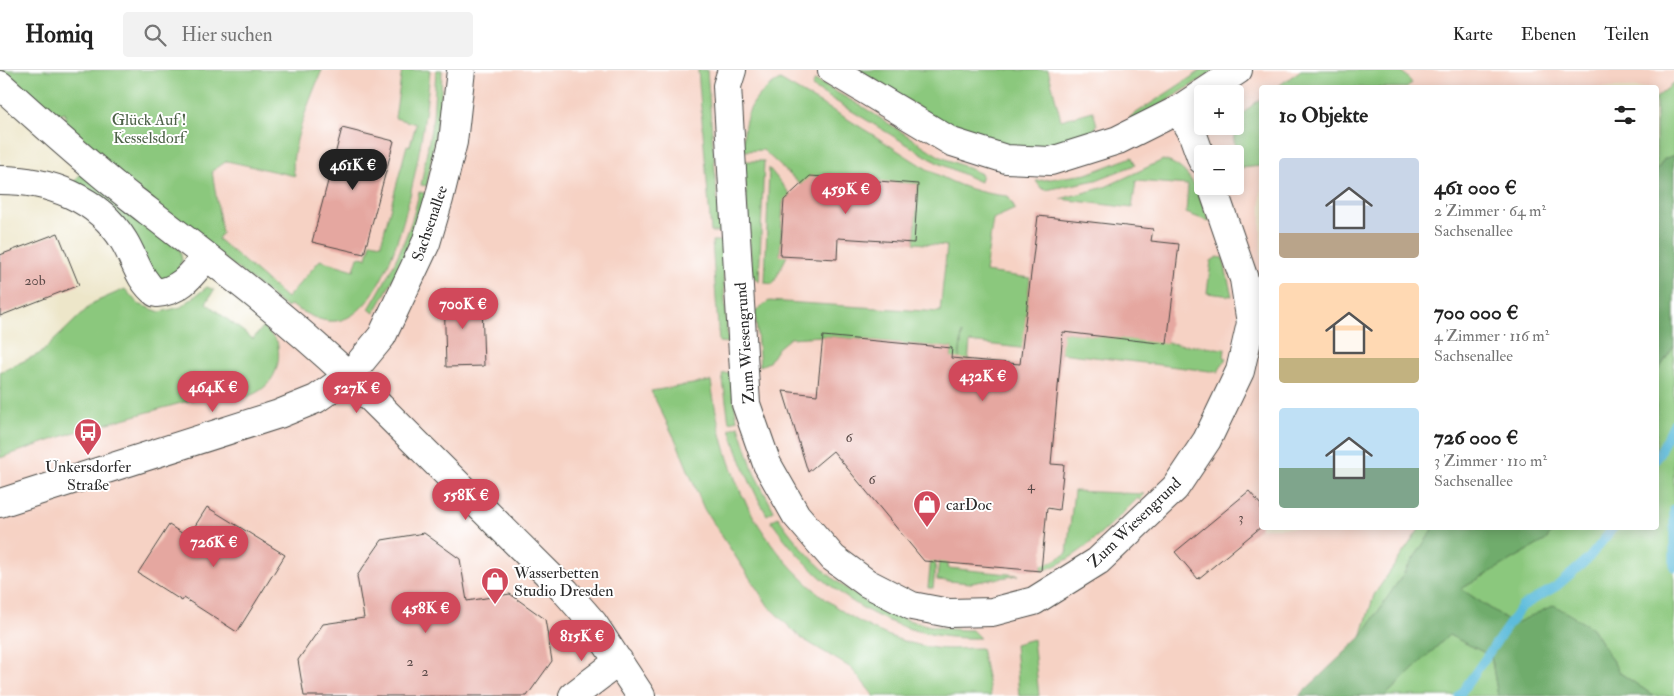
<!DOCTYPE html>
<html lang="de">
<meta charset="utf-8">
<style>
body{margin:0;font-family:"IM FELL Double Pica",serif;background:#f2f2f2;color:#222;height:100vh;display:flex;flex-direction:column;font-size:19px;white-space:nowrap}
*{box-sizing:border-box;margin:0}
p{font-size:16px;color:#767676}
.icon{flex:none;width:28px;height:28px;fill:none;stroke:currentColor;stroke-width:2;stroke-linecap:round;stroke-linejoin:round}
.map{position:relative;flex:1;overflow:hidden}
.details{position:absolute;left:1259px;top:15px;width:400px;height:445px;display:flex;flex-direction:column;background:#fff;border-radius:5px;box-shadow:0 2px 12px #0003}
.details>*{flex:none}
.buttons{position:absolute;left:1194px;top:15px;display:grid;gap:10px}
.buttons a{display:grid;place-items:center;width:50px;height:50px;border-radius:5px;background:#fff;box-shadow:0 2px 12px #0003;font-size:25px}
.price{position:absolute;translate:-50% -42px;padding:0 11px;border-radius:18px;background:#d1495b;color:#fff;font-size:16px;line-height:32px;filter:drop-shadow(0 1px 2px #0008)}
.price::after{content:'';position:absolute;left:50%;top:30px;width:15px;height:11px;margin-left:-8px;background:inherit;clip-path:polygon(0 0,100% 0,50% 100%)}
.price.on{background:#222;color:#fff}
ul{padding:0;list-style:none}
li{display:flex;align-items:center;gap:15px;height:125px;padding:0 20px}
li span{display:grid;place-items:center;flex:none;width:140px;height:100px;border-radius:5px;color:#555}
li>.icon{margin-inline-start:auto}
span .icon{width:60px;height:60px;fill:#fffc;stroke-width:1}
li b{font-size:21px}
h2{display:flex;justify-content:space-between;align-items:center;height:60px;padding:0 20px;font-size:21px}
header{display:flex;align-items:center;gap:30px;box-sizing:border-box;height:70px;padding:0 25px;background:#fff;border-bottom:1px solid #e0e0e0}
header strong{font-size:24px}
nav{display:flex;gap:28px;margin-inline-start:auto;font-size:18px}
.search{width:350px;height:45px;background:#f2f2f2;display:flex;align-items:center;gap:12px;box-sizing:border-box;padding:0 18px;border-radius:5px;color:#767676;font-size:19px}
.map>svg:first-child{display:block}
</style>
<header>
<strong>Homiq</strong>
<div class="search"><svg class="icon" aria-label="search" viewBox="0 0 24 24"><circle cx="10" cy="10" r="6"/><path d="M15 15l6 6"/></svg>Hier suchen</div>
<nav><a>Karte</a><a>Ebenen</a><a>Teilen</a></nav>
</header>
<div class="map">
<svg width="1674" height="626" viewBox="0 0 1674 626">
<rect width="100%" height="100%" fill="#fff"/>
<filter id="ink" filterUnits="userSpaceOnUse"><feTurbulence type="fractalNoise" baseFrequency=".02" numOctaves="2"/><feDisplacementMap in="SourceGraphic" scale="10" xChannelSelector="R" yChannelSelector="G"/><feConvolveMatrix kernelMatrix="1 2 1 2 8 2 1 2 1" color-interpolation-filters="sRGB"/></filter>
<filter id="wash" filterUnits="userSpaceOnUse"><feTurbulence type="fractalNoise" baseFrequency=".0096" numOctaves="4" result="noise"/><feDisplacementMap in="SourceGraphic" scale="20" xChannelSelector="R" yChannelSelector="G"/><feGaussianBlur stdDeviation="1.12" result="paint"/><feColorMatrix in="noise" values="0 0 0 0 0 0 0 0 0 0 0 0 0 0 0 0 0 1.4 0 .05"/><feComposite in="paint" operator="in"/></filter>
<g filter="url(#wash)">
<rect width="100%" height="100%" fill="#ede6c9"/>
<path fill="#f6d2c4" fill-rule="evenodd" d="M205,0H1674V74L1656,102V18H1261V458H1434L1361,567L1299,626H991L980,578L949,579L959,626H0V388L72,363L256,275L273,256L287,229L217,169L222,163L212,101ZM1202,24H1235V56H1202ZM1202,84H1235V116H1202Z"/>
<path fill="#8bc87d" stroke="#5b7a54" d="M0,0H322C313,22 286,85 295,106L227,91L212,101L222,163L218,169L287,228L320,190L354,200L358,187L367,188L371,172L381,174L407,75L410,76L416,54L395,48L402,0H430C426,51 401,244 336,251C320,253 303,242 290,235L287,238L92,83L86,71L65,52V42L48,47L0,4Z
M436,0H442L441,28L427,116L421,115L433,47Z
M698,0H707L720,162H711Z
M859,0H1048L1061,50L1093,41L1097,55L1089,70L1050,80L1016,79L955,60Z
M1202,0H1216L1133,52L1130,47Z
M1301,0H1401L1412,13L1407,18L1277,17Z
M780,10C810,28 841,44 870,63C916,91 952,122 1008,126L1015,139L993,149L985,202L1030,208L1025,258L1225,279L1224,287L1226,288L1218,302L970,272L948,498L1019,505L971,513L937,510L962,263L933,518H928L952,278L823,266L790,268L778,278L769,292L760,296L755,241L769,231L940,242L947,176L914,173L918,114L812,107L801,115L763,80L744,81C741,49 751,25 780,10Z
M815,10L863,37L939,86L982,104L980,112L936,92L812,17Z
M1674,13V85L1664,89L1656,102V28Z
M1261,29V96L1241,98C1229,63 1230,50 1261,29Z
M1132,87L1135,95L1096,110L1046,120L1041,118L1036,111L1087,104Z
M1163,90C1193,97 1199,127 1210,152L1186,143L1188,115L1136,111L1132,138L1060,129L1105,117Z
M744,91H764L759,212L752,206Z
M769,98L790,124L783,133L780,185L787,186L773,214L765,213Z
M82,102L180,180L182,190L176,204L160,212L74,112Z
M419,122L425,123C415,167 397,205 374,243L369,239C391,202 411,164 419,122Z
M712,171H721L728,273L719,272Z
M1217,187L1223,188L1232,226L1207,223L1211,191Z
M207,217L214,220L206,233L253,269L263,257L277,271C283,297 272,319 246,327L243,316L72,363L0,388V302L41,283L93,233L125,219L138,234L160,242L181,237Z
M1674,276V626H1654L1620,603L1592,558L1514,554L1461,519L1546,470L1554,458H1656V304Z
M730,303L737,350L729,352L722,304Z
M711,311C715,342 722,373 733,403C763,487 846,566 935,578C950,580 965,578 981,578L991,626H874L851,598L801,568L769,537L704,439L677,373L651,321Z
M739,356L754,403L774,441L767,445C751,417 739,389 730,359Z
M1074,421L1144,424L1140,431L1138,428C1109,456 1079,490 1041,501L1042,495L1054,491L1067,483Z
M778,447C823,513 890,560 972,560L980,568C891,571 821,521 771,451Z
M1420,458H1434L1361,567L1374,525Z
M1449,565L1491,586L1498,626H1385Z
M1033,569L1039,626H1019L1015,574Z"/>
<path fill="#70ac6c" stroke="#4e6c4c" d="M1674,85V276L1656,304V102L1664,89Z
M1434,458H1554L1546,470L1461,519L1514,554L1554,535L1592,558L1620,603L1654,626H1498L1491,586L1449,565L1385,626H1299L1361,567Z"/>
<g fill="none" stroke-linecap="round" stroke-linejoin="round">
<path stroke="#5dbcdb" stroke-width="9" d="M1656,390L1674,353
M1674,439V497
M1459,626L1521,537L1557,516L1588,489L1613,458"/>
</g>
<g id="blocks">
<path fill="#e5a7a0" d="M342,58L394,71L364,184L312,172Z
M810,106L918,114L914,173L838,168L837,189L780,186L784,130Z
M1038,146L1153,159L1151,171L1179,174L1167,274L1063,262L1051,394L1064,395L1059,440L1047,438L1041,501L924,491L833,381L808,402L783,321L817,325L823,266L952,278L951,288L1020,294Z
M58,163L79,215L0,246V185Z
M444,220H470L471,234L482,233L484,296L446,297Z
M1249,421L1261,435V457L1198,509L1175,482Z
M207,437L285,485L237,562L184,528L182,531L138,503L169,455L188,467Z
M424,463L460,489L467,531L510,524L545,549L552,591L527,626H304L298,590L323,554L364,548L357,506L382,470Z"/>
</g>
</g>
<g filter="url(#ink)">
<use href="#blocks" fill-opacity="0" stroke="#484743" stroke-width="1"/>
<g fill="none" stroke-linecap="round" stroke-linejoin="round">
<g stroke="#484743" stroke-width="30">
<path id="minor" d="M732,0L727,16L746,334L767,394L796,445L833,488L867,513L912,536L949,543L992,542L1034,531L1098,491L1175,418L1207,370L1240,301L1251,253L1244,209L1212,116
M832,0L952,72L1006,89L1051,91L1118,70L1178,40L1238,0
M0,15C44,54 88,95 135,131C208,187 282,243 349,306L566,522L593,553L641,626
M1178,40L1193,65L1202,90
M0,110C49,110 98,128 124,171C135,189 139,210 156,223C181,221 192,204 206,187
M0,433L279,344L316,329L349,306L382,266L426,173L439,129L453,72L461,0
M573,626L619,591"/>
</g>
<use href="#minor" stroke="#fff" stroke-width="28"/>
</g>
</g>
<defs>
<g id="bus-pin" transform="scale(1.4375)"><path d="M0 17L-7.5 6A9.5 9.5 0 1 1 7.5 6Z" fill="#d1495b" stroke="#fff"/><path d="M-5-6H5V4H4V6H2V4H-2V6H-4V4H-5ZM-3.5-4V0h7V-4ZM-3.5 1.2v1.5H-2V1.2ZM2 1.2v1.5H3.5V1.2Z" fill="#fff"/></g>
<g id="shop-pin" transform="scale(1.4375)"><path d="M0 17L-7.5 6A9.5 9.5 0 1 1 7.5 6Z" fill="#d1495b" stroke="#fff"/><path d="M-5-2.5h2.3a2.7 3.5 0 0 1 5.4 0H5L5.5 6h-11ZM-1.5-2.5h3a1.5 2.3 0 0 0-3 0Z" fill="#fff"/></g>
</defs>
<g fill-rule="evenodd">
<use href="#bus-pin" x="88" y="362"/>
<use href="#shop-pin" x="927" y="434"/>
<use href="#shop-pin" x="495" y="511"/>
</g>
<g text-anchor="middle" stroke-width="4" stroke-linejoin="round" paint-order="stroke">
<g font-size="14" fill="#5a4a48">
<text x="35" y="215">20b</text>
<text x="849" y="372">6</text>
<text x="872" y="414">6</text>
<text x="1031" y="420">4</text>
<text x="1241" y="452">3</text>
<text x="410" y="596">2</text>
<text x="425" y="606">2</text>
</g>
<g font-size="16" fill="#4d6248" stroke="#fff">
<text x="149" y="55">Glück Auf !<tspan x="149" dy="18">Kesselsdorf</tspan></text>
</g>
<g font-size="16" fill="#2b2b2b" stroke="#fff">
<text transform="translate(429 153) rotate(-71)" y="6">Sachsenallee</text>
<text transform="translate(744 273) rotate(-94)" y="6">Zum Wiesengrund</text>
<text transform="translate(1134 452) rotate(-44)" y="6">Zum Wiesengrund</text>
</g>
<g font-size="16" fill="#2b2b2b" stroke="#fff" text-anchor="start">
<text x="88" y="402" text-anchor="middle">Unkersdorfer<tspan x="88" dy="18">Straße</tspan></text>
<text x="946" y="440">carDoc</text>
<text x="514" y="508">Wasserbetten<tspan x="514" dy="18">Studio Dresden</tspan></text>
</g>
</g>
</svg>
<div class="buttons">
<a>+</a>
<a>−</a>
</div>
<b class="price on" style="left:353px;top:121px">461K €</b>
<b class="price" style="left:846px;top:145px">459K €</b>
<b class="price" style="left:463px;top:260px">700K €</b>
<b class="price" style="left:983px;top:332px">432K €</b>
<b class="price" style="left:213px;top:343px">464K €</b>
<b class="price" style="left:357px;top:344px">527K €</b>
<b class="price" style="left:466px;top:451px">558K €</b>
<b class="price" style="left:214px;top:498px">726K €</b>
<b class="price" style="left:426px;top:564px">458K €</b>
<b class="price" style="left:582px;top:592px">815K €</b>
<section class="details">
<h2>10 Objekte<svg class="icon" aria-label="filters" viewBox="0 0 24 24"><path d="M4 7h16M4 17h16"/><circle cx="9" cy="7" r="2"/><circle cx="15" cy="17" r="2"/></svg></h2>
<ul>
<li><span style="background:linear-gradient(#c9d6e8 75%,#b9a48a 0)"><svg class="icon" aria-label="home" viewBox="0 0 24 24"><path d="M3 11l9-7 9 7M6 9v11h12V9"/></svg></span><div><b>461 000 €</b><p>2 Zimmer · 64 m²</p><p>Sachsenallee</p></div></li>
<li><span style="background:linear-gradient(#ffd9b3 75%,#c2b280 0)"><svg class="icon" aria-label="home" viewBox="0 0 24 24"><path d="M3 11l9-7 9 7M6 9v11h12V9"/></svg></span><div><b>700 000 €</b><p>4 Zimmer · 116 m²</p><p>Sachsenallee</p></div></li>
<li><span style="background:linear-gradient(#bfe0f5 60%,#7fa58c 0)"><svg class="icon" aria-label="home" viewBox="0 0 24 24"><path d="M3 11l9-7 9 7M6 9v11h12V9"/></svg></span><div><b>726 000 €</b><p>3 Zimmer · 110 m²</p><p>Sachsenallee</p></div></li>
</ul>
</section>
</div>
